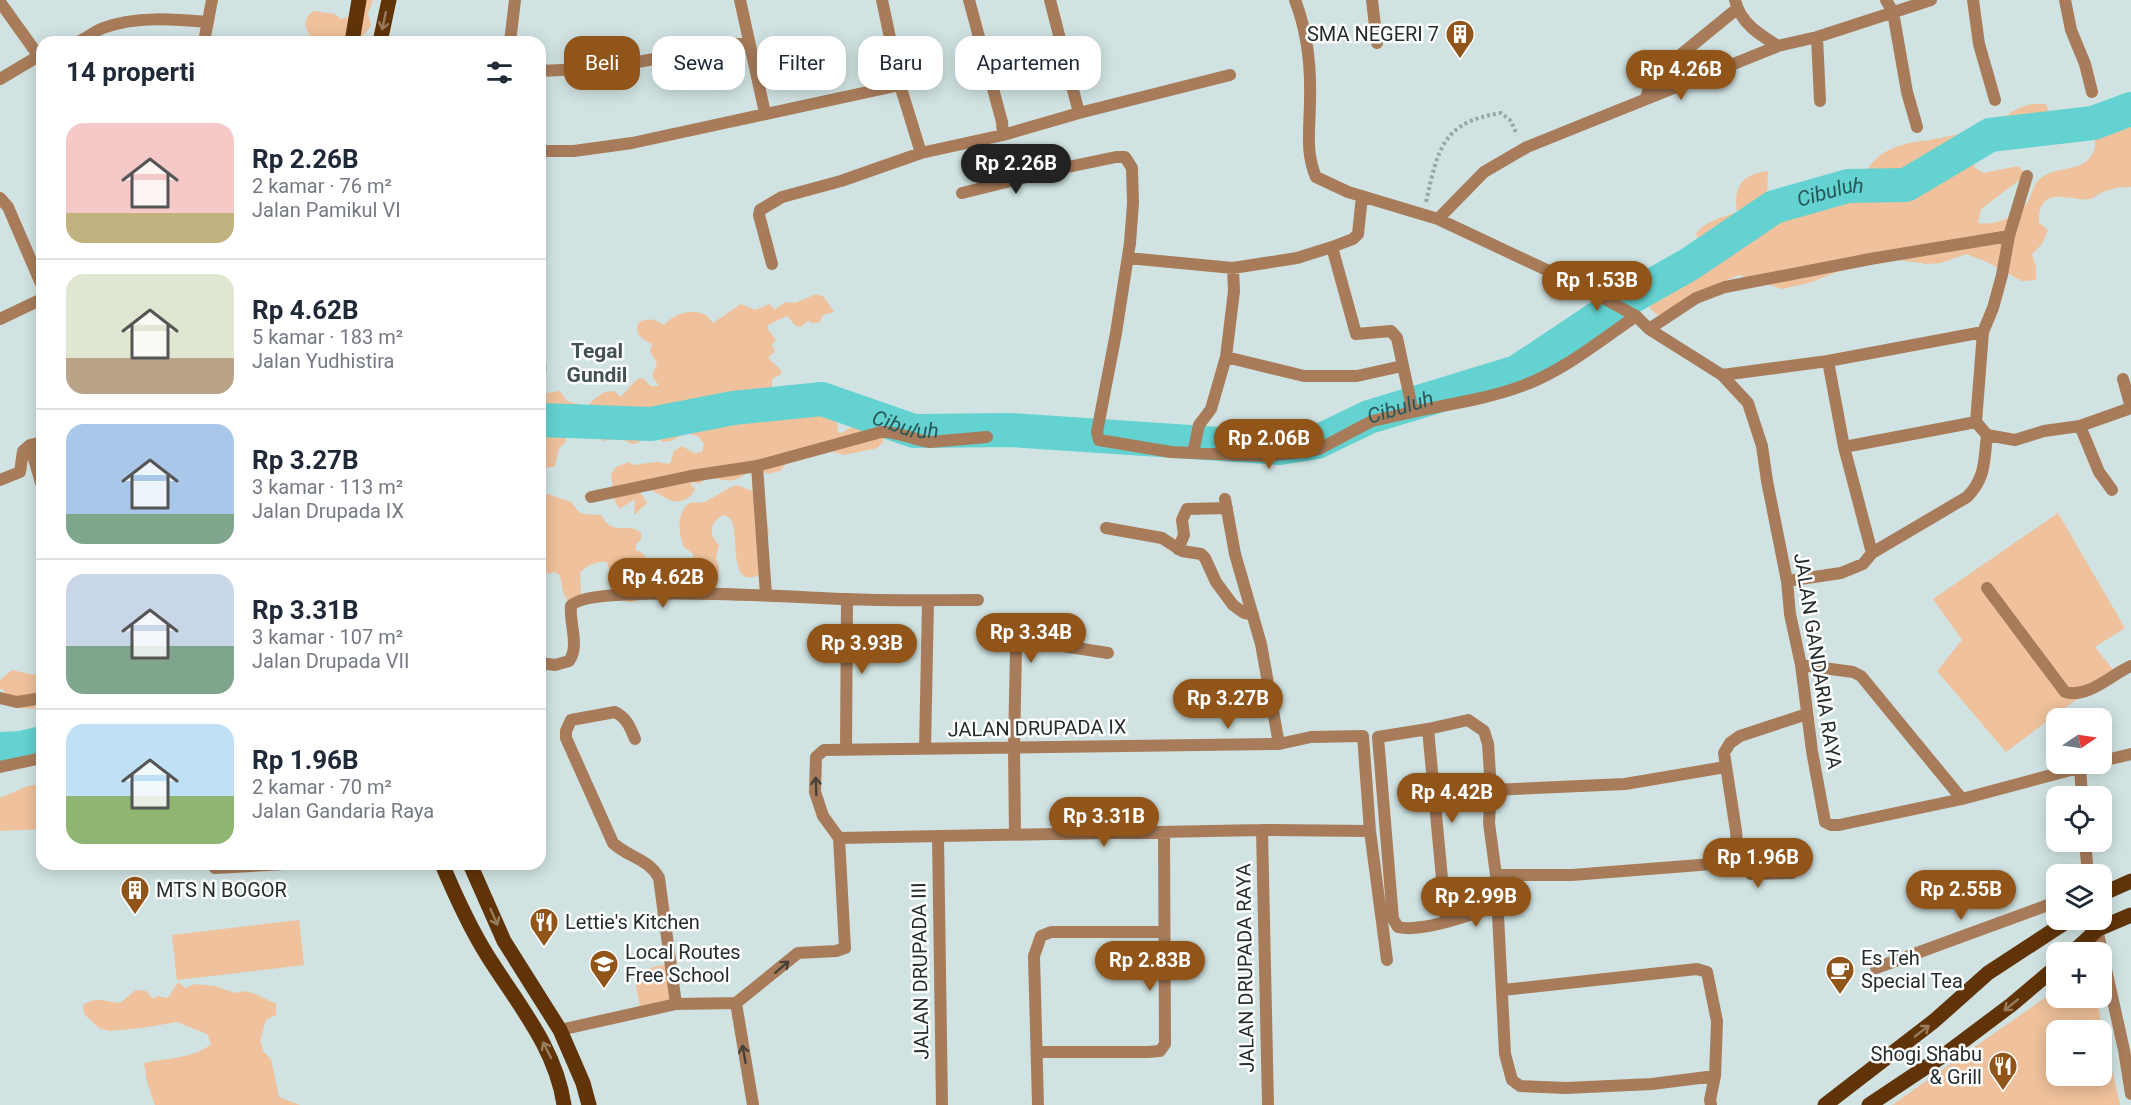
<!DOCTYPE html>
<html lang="id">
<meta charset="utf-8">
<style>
body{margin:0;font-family:Roboto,sans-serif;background:#f6f6f7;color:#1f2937;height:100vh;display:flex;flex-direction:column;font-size:22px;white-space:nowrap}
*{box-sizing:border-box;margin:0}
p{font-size:20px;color:#747a83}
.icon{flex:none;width:33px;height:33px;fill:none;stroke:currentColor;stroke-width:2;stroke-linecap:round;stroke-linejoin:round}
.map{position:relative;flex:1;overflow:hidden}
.panel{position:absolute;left:36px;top:36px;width:510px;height:834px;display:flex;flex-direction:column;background:#fff;border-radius:18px;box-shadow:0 3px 15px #0003}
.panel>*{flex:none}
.guide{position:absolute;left:564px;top:36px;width:570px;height:54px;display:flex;gap:12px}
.needle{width:39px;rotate:77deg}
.buttons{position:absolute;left:2046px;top:708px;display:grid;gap:12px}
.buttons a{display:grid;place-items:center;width:66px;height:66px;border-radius:12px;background:#fff;box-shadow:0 3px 15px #0003;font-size:30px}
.price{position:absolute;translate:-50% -51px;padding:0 14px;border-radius:21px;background:#925519;color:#fff;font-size:20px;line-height:39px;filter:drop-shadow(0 2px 3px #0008)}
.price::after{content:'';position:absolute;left:50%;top:36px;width:18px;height:14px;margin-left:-9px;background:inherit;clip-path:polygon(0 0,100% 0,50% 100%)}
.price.on{background:#222;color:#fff}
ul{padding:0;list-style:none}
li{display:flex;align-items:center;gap:18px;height:150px;padding:0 30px}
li+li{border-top:2px solid #e0e1e3}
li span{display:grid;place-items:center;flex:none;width:168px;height:120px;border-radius:18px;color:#555}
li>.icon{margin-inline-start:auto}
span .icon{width:72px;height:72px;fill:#fffc;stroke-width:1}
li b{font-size:26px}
h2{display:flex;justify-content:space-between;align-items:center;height:72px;padding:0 30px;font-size:26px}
.pill{padding:0 21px;border-radius:18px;background:#fff;box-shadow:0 3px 15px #0003;font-size:21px;line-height:54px}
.pill.on{background:#925519;color:#fff}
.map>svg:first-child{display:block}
</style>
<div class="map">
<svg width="2131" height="1105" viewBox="0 0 2131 1105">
<rect width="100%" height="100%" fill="#d0e3e2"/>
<path fill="#efc19c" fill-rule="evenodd" d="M360,0H373L368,13L371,25L362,38L363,42H306L311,38C305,28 302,19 313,11L335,14L341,19L356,15Z
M2131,94V187C2121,187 2112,188 2103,192C2098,194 2094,198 2090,199C2075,202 2050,188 2041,207C2039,211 2039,218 2039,222L2048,230L2042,244L2032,254L2036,267V280L2022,281L1987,262L1966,254L1941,263L1927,264L1885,258L1847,268L1809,283L1782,289L1739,275L1727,280L1668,316L1656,314L1636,295L1610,288L1603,278L1607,266L1618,263L1629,267L1628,281L1638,288L1650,292L1661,290L1670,284L1697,256L1699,244L1696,233C1708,220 1721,218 1737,212C1733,187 1742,174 1768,171L1767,198L1775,207L1840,187C1868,185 1861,173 1876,159C1887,148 1910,141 1925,141C1945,137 1966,133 1985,126C2010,118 2016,101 2046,104L2051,118L2040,126L1987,146L1977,154L1974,167L1983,173L2018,166L2026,175L1981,209L1978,223C1995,226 2016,217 2027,203C2033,193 2033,182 2044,176C2060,166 2083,172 2093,153C2097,145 2094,134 2095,125C2096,119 2098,113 2100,107Z
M816,294L824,297L834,312L823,315L820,322L812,323L808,321L801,327L796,326L787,316L768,325V329L776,340L771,345L774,348V352L768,358L781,370V374L772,379V388L795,410L809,407L816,411L817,414L829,402L843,397L847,400L848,404L843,410L831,412L837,423L838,432L842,433C854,425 862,420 877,424L884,434L883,442L877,448L844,455L828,450L790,459L780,471L768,474L753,467C741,480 729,485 712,476L698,484L692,481L691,485L695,489L691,496C674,508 668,498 653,491C649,488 642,489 638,489L647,503L634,515L635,499L619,509L615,501L611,474L616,467L629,462L633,465L657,462L670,464L674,451L682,446L694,453L702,452L704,444L698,436L686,433L671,441L662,442L653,431C644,434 643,444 632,444L619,438L603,441L593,432L581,438L567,435L565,443L559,448L555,466L547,468C534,459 543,453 543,442C543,437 540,433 540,428C539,417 540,405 540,394L560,391L567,401L581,405L583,408L587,407C592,400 599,395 605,392L614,391L621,397L633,383L640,378L644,379L650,386H659L652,376L657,363L650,352L652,344C643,340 633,334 639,322C649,318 655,319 664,325C676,312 701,304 713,323L741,304L755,310L769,304L775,310C781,304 787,300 795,303Z
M737,485L754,492L767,520L769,533L764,545L763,572C727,596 740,534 731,520C729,516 728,517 723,515C710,522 708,534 719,545C718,549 716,555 716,559C717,562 719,565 719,568C719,583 705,584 695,577L692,570L693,554L683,546C679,531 676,514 689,503L705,502L731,487Z
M548,494L571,502L579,512L584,514L601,515C613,538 628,521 641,533V540L636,544V550C657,555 652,602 631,602C624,602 616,595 610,591V573L607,562C597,561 587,565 580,573L581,593L579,599L569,603L563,593L560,575L554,572L549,574L540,572V495Z
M2058,513L2125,628L2095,647L2114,671L2006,752L1937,671L1962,640L1933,599Z
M12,670L33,675L42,670V709L16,708L9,706L8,699L3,689H0V680Z
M42,784V829L0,831V798L28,786Z
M299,920L304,965L177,980L172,935Z
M667,964L674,1005L641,1011L633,972Z
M178,982L185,988L195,984L215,986L235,993L245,991L255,994L276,1004V1015L266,1020L260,1041L264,1052L271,1059L279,1097L300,1105H155L147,1082L144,1063C166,1058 193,1059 211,1044L207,1034L177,1022L142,1028L109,1031L99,1028L84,1014L83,1005C97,996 105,1002 120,1003L136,990L146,991L153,999L157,996L168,998Z
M2056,990V998H2096L2120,1105H1892ZM2056,1030H2102V1076H2056Z"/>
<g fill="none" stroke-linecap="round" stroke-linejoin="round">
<g stroke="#63d2d1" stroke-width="34">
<path id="s1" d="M540,420L651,424L733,408L822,399L914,431L1010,430L1280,448L1317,442L1369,417L1517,372L1619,304L1688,265L1774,207L1848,186L1906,185L1990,135L2093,123L2131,109"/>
<path d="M0,749L21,748L42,743"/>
</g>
<path stroke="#97a6a6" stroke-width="4" stroke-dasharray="3 3" stroke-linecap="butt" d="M1426,202C1438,149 1442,122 1501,113L1511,121L1517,135"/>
<path stroke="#a87c5a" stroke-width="9" d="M540,349L542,369"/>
<path stroke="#a87c5a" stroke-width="12" d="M740,0L765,113
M882,0L900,85L921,153
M969,0L1002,122L1003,135
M1050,0L1079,113
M1295,0C1307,31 1311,67 1310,100C1310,127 1305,152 1316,177L1348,192L1438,219L1585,288L1636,316L1649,329L1722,375L1748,403L1762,446L1767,481L1787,581L1790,614L1801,665L1812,751L1825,822L1831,825H1839L1962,799L2093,764
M1372,0L1377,43
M1735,0C1740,23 1760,35 1778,46
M1886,0L1893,12L1907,92L1917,127
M1973,0L1979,44L1995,100
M2065,0L2071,30L2085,64L2092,92
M0,2L38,55
M1817,37L1820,101
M78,42C87,38 95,31 103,28C136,16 173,19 207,22
M204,42L212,0
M510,42L515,0
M540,71L604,68L749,42
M0,79L42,54
M1646,98L1650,85L1667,66L1733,12
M540,151H574L632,143L900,85
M962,193L1063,168L1116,157H1125L1132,168L1133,203L1130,243L1116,333L1097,432L1099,440L1171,452L1262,456L1302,452L1319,449L1372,421L1413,412L1397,338L1391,331L1356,334L1332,247L1353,239L1358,234L1362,196
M0,198L8,207L42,286
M1438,219L1484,172L1527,147L1778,46L1817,37L1931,0
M2009,236L2027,176
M1128,258L1233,268L1297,258L1332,247
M772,264L759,215L760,210L782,197L841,181L921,153L1003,135L1079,113L1230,75
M0,319L42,299
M1649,329L1696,298L1725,287L1870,259L2009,236L2002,275L1993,308L1983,332L1976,422L1987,435C1984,460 1986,478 1967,497L1872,553L1863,564L1841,573L1787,581
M1226,357L1304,376H1357L1402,366
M1828,361L1844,447L1872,553
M1722,375L1828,361L1983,332
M1413,412C1449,404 1487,399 1522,386C1563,371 1600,341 1636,316
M2080,426L2099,472L2112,490
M1987,435L2015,440L2044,431L2080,426L2128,409L2130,404L2123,379
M30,445L42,486
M1844,447L1976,422
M1193,453L1199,425L1211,409L1226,357L1234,291L1233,268
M757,466L766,595
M0,480L20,472L23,451L30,445L42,442
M591,497L691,476L757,466L881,432C898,431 913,440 930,442L987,437
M1225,499L1235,554L1261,644L1279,744
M1106,528L1162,538L1182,551L1201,554L1205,558L1216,582L1233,605L1244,613L1253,615
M1178,549L1184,535L1182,520L1187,509L1227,508
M1987,588L2065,692C2088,699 2112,674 2131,666
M540,663L555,665L569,661C580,646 569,623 571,606C589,583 807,598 846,599C890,601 934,600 978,600
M1801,665L1853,672L1861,676L1962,799
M0,698L17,702L42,698
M1428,729L1446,921
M635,739C630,727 627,718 615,712L571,720L566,731V738L613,843C629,858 648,858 659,878L676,1004
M925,749L928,601
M846,750L847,599
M2102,761L2131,754
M0,767L42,758
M2080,767L2082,796
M1491,790L1625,784L1725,767
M1262,830L1268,1105
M1015,835L1014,748L1016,648L1018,642L1024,640L1108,653
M938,836L942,1105
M839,838L1262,830L1370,831
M2085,842L2088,874
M1738,862L1751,874L1792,873
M215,868L284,864
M1496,875H1572L1738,862L1736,831L1724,753L1730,743L1740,736L1807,714
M1497,906C1471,914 1423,933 1398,927L1393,919L1378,737L1428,729L1468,720L1484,731L1488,744L1491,790L1489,823L1496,875L1505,1054L1512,1080L1520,1086L1566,1088L1652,1084L1715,1076L1710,1100L1711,1105
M2095,920L2124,1050L2131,1094
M1876,968L2056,902
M1503,990L1697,969L1707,972L1717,1021L1715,1076
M736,1003L753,1105
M560,1030L676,1004L736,1003L798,953L836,951L845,948L839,838L823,816L815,792L816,757L824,750L1279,744L1311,737L1363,736L1370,831L1387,960
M1037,1052H1148L1160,1051L1165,1044L1164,832
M1038,1105L1034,956L1041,936L1051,932H1164"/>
<path stroke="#603408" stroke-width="15" d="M352,42L359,0
M380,42L389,0
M442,864C455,895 469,926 487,955C517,1003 556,1048 564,1105
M470,864L504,941L560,1030L583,1083L589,1105
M2102,894L2131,881
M2073,952L2098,929L2131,915
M1825,1105L1934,1021L1988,973L2069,920
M1869,1105L1947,1053L2011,1005L2056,967"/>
</g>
<defs><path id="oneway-shaft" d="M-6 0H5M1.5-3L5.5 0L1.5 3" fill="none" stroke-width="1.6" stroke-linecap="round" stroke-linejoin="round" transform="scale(1.5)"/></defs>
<g stroke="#987b5e">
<use href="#oneway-shaft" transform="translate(384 21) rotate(102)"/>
<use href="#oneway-shaft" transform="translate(494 917) rotate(66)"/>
<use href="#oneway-shaft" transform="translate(2011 1005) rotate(141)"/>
<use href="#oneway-shaft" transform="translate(1922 1031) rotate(-38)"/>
<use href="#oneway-shaft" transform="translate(547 1050) rotate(-117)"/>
</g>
<g stroke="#464138">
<use href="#oneway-shaft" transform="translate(816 786) rotate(-92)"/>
<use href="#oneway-shaft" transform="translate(782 967) rotate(-41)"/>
<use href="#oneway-shaft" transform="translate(744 1054) rotate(-100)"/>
</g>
<defs>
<g id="building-pin" transform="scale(1.5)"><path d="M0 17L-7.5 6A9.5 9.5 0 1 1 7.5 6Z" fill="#925519" stroke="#fff"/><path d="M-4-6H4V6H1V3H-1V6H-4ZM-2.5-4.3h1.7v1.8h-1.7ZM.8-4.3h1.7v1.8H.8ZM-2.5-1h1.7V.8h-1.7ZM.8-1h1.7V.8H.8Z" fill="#fff"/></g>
<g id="restaurant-pin" transform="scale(1.5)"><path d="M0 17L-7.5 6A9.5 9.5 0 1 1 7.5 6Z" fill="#925519" stroke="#fff"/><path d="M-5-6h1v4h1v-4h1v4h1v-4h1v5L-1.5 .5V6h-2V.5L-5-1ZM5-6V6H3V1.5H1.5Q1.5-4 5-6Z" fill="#fff"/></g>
<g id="school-pin" transform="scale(1.5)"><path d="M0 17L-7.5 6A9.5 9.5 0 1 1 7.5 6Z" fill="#925519" stroke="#fff"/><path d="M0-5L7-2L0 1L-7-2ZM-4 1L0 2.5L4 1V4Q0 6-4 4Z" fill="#fff"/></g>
<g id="cafe-pin" transform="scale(1.5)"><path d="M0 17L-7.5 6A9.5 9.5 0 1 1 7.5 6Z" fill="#925519" stroke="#fff"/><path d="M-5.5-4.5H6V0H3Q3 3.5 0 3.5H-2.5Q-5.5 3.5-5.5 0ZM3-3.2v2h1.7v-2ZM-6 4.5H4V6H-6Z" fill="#fff"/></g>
</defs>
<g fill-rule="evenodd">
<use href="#building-pin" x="1460" y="34"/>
<use href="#building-pin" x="135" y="890"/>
<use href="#restaurant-pin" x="544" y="922"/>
<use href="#school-pin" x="604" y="964"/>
<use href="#cafe-pin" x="1840" y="970"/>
<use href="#restaurant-pin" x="2003" y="1066"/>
</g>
<g text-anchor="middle" stroke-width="5" stroke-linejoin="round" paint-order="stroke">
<g font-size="20" fill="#262d2d" stroke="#fff" text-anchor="start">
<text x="1439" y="41" text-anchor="end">SMA NEGERI 7</text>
<text x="156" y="897">MTS N BOGOR</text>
<text x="565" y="929">Lettie's Kitchen</text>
<text x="625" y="959">Local Routes<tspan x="625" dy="23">Free School</tspan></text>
<text x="1861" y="965">Es Teh<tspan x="1861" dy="23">Special Tea</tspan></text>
<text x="1982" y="1061" text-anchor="end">Shogi Shabu<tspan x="1982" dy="23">&amp; Grill</tspan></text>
</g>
<g font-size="20" fill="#262d2d" stroke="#fff">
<text transform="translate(1818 661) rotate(81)" y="7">JALAN GANDARIA RAYA</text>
<text transform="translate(1037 728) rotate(-1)" y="7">JALAN DRUPADA IX</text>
<text transform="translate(1245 968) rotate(-91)" y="7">JALAN DRUPADA RAYA</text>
<text transform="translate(920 971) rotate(-91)" y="7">JALAN DRUPADA III</text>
</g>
<g font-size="21" font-style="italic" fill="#285858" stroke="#fff">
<text dy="7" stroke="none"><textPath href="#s1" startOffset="1362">Cibuluh</textPath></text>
<text dy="7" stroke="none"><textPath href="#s1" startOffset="876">Cibuluh</textPath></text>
<text dy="7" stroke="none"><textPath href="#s1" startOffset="372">Cibuluh</textPath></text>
</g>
<g font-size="21" font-weight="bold" fill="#425151" stroke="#fff">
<text x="597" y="358">Tegal<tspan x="597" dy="24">Gundil</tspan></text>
</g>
</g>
</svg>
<div class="buttons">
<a><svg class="needle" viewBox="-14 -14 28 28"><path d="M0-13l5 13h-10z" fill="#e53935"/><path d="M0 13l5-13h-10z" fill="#747a83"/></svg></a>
<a><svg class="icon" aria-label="locate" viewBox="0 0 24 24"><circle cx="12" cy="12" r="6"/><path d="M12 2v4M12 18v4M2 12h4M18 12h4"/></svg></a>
<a><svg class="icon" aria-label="layers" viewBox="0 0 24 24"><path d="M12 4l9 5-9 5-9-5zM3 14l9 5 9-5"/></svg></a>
<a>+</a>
<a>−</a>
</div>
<b class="price" style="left:1681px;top:101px">Rp 4.26B</b>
<b class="price on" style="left:1016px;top:195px">Rp 2.26B</b>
<b class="price" style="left:1597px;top:312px">Rp 1.53B</b>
<b class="price" style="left:1269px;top:470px">Rp 2.06B</b>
<b class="price" style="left:663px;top:609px">Rp 4.62B</b>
<b class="price" style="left:1031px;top:664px">Rp 3.34B</b>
<b class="price" style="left:862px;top:675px">Rp 3.93B</b>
<b class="price" style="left:1228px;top:730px">Rp 3.27B</b>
<b class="price" style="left:1452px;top:824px">Rp 4.42B</b>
<b class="price" style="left:1104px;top:848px">Rp 3.31B</b>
<b class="price" style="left:1758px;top:889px">Rp 1.96B</b>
<b class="price" style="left:1961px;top:921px">Rp 2.55B</b>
<b class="price" style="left:1476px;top:928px">Rp 2.99B</b>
<b class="price" style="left:1150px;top:992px">Rp 2.83B</b>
<div class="guide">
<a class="pill on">Beli</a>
<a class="pill">Sewa</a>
<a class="pill">Filter</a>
<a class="pill">Baru</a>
<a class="pill">Apartemen</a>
</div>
<section class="panel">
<h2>14 properti<svg class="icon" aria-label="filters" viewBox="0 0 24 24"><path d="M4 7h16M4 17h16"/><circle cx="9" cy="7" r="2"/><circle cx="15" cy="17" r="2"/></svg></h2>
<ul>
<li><span style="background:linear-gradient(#f6c9c9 75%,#c2b280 0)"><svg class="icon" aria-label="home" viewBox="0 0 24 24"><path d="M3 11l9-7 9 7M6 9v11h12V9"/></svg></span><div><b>Rp 2.26B</b><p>2 kamar · 76 m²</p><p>Jalan Pamikul VI</p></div></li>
<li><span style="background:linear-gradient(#dfe7d0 70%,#b9a48a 0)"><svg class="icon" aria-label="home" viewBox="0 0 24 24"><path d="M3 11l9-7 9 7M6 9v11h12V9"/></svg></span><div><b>Rp 4.62B</b><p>5 kamar · 183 m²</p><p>Jalan Yudhistira</p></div></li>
<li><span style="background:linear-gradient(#a9c7e8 75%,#7fa58c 0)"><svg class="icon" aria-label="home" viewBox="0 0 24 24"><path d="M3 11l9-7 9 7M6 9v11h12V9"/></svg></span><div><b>Rp 3.27B</b><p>3 kamar · 113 m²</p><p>Jalan Drupada IX</p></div></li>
<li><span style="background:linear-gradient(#c9d6e8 60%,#7fa58c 0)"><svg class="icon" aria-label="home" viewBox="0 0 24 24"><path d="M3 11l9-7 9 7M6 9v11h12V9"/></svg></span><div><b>Rp 3.31B</b><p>3 kamar · 107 m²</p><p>Jalan Drupada VII</p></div></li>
<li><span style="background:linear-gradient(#bfe0f5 60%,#8fb573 0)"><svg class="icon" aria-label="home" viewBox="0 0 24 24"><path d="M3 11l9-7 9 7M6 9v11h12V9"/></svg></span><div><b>Rp 1.96B</b><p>2 kamar · 70 m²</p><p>Jalan Gandaria Raya</p></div></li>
</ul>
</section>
</div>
